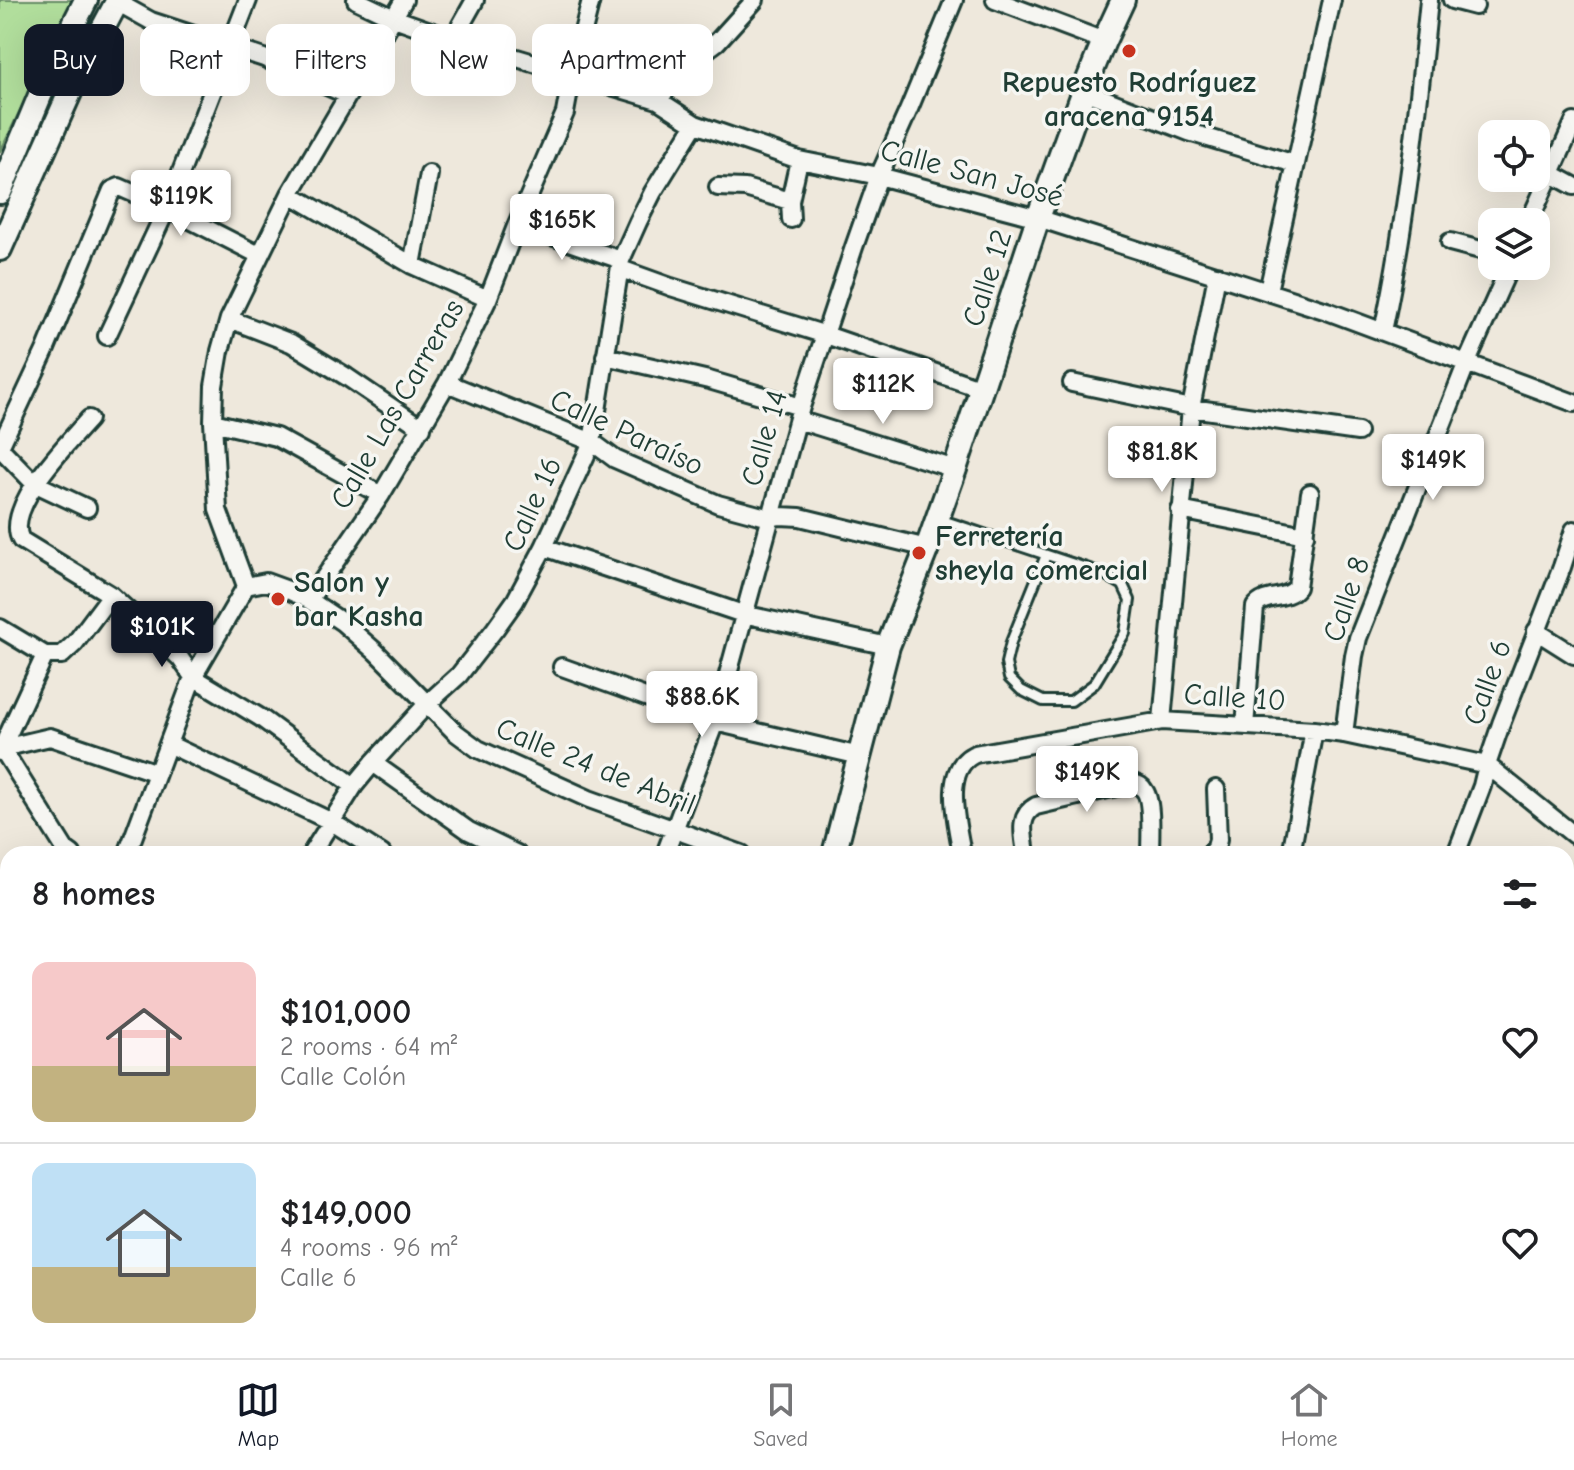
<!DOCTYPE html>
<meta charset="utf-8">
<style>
body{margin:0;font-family:"Comic Neue",sans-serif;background:#f6f6f6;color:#202124;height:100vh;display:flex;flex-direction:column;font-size:30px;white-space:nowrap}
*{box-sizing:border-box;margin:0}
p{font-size:26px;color:#757577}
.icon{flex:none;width:44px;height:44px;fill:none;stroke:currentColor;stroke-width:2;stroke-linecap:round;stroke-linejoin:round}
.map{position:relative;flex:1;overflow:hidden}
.details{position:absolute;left:0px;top:846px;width:1574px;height:512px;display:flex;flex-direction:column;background:#fff;border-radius:24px 24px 0 0;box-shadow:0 8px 32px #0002}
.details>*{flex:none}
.guide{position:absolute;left:24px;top:24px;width:800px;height:72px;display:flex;gap:16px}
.tools{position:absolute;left:1478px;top:120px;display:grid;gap:16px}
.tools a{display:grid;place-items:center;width:72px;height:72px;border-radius:16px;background:#fff;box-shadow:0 8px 32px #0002;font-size:40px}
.price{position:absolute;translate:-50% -68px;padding:0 18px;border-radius:8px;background:#fff;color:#222;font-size:26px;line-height:52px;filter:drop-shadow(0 2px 4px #0008)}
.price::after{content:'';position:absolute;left:50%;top:48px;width:24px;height:18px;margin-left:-12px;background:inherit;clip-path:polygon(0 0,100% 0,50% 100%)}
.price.active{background:#111827;color:#fff}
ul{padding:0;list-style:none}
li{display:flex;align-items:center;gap:24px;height:200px;padding:0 32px}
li+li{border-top:2px solid #e0e0e0}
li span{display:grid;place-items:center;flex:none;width:224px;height:160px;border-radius:16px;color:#555}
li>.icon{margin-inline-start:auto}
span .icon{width:96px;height:96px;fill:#fffc;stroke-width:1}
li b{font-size:34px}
h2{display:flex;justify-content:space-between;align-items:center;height:96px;padding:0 32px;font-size:34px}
.pill{padding:0 28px;border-radius:16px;background:#fff;box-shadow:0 8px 32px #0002;font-size:28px;line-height:72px}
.pill.active{background:#111827;color:#fff}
.menu{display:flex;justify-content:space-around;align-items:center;height:112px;border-top:2px solid #e0e0e0;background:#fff;font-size:22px;color:#757577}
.menu a{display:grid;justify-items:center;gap:4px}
.menu .active{color:#111827}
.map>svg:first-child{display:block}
</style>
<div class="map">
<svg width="1574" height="1358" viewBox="0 0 1574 1358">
<rect width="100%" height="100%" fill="#eee8dc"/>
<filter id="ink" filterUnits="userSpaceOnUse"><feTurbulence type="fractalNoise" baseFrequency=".0125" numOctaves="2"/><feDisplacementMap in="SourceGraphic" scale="16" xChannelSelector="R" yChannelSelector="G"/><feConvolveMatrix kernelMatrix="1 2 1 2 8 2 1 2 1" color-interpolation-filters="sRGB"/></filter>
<g filter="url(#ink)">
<path fill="#b1de9c" stroke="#688e68" stroke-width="2" d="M0,0H79L50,47L0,152Z"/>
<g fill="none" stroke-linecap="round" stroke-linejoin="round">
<g stroke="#1f3d34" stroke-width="14">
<path id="lane" d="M939,519L1104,574L1123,585L1130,600L1125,633L1094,684L1071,701H1043L1021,690L1009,678L1006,663L1011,642L1046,555"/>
</g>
<g stroke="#1f3d34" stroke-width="22">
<path id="street" d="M356,0L394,18L453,39L658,100L695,124L799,160L879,176L1038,218L1327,311L1574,403
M995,0L1104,41
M1452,0L1475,6
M117,2L151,21L264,58L347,95
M453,39L475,0
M1084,91L1189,132L1295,164
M658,100L690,62L717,42L755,0
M1550,173L1574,186
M718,187L745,188L790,201
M290,194L412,265L488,299
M791,219L790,201L799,160
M1529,222L1574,122
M517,224L621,260
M1450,242L1492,253
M412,265L429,174
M621,269L671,287L826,335L982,389
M1268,291L1332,0
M229,319L291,343L347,377L422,428
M1383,331C1406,223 1418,111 1429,0
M107,336L167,208L248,0
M605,356L709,380L801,407
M447,383L592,442L615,459L718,504L770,518L780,516L800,517L927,548
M1072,383L1191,408L1358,432
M89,419C68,443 3,508 21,540L111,595L180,658L193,677L261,718L354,786
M798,420L955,469
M213,422L276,437L381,495
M0,447L45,351L112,190L119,187L167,208L259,255
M0,448L34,483L87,508
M1180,510L1305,535
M544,547L743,614L888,646
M246,586L266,582L288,590L309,600L342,622L376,652L455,732L478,749L589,799L742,854
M309,600L381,495L447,383L488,299L517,224L565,113L572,75L591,0
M0,628L45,655
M1536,631L1574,655
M562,667L715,722L860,756
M1162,721L1191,408L1217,275
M1245,726L1255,607C1265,593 1287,601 1297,587L1310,493
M1344,734L1354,656L1358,638L1467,362L1510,266
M168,744L332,822L382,854
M0,745L65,849L72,854
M3,748L50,737L157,773
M0,752L45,655H62L75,643L111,595
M373,763L469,831L517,854
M127,854L193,677L246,586L218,510L213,422L214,386L220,351L229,319L290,194L404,0
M311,854L354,786L373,763L427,704L459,675L495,629L515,601L544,547L592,442L621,260L638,222L653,192L695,124
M665,854L715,722L801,407L854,247L879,176L909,109L954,0
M962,854C958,827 941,771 973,755C977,753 981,753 986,752L1162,721L1314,730L1344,734L1487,765L1574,835
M1026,854C1024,836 1017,816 1036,806L1133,783C1139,785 1141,785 1144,790C1153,800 1150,839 1150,854
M1210,854L1216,847L1218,840L1216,789
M1291,854L1314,730
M1456,854L1482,786L1487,765L1501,724L1562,567L1574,530
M0,1069L8,1074
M0,1174L8,1157
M0,1228L8,1232
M92,1350L113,1358
M264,1350C293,1358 329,1358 359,1350
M612,1350L615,1358
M917,1350L919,1358
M1191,1350L1194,1358
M15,1358L20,1350
M200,1358L202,1350
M1307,1358L1311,1350"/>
</g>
<g stroke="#1f3d34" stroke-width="28">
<path id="secondary" d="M0,192L51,69L86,0
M0,249L76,79L118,0
M834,854L888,646L927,548L955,469L1038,218L1086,85L1104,41L1123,0
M1566,1177L1574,1179
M691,1358L693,1350
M802,1358L830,1350"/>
</g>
<use href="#lane" stroke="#f6f6f2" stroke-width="8"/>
<use href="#street" stroke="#f6f6f2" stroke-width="16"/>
<use href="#secondary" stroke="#f6f6f2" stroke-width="22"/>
</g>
</g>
<g fill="#c8321e" stroke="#f6f6f2" stroke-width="3">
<circle cx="1129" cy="51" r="8"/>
<circle cx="919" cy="553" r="8"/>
<circle cx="278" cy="599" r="8"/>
</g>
<g text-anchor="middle" stroke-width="7" stroke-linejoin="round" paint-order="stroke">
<g font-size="30" font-weight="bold" fill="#1f3d34" stroke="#f6f6f2" text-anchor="start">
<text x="1129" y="92" text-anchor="middle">Repuesto Rodríguez<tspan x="1129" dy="34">aracena 9154</tspan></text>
<text x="935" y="546">Ferretería<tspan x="935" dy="34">sheyla comercial</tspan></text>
<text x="294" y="592">Salon y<tspan x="294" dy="34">bar Kasha</tspan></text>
</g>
<g font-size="30" fill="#1f3d34" stroke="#f6f6f2">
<text transform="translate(972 173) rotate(15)" y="10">Calle San José</text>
<text transform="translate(987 278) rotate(-72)" y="10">Calle 12</text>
<text transform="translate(397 404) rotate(-60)" y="10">Calle Las Carreras</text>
<text transform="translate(627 432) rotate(25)" y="10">Calle Paraíso</text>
<text transform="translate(764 438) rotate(-74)" y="10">Calle 14</text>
<text transform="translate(532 504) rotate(-65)" y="10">Calle 16</text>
<text transform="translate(1346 599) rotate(-71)" y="10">Calle 8</text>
<text transform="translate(1487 682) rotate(-70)" y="10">Calle 6</text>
<text transform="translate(1235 697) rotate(4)" y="10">Calle 10</text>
<text transform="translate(596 766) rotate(22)" y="10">Calle 24 de Abril</text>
</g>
</g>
</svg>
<div class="tools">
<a><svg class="icon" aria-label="locate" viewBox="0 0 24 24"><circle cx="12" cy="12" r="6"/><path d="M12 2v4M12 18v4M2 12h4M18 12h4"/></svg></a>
<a><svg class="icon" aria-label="layers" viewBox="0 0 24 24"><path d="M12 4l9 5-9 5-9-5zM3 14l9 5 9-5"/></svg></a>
</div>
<b class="price" style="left:181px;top:238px">$119K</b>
<b class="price" style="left:562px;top:262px">$165K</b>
<b class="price" style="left:883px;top:426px">$112K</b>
<b class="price" style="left:1162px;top:494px">$81.8K</b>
<b class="price" style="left:1433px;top:502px">$149K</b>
<b class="price active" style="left:162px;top:669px">$101K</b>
<b class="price" style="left:702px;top:739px">$88.6K</b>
<b class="price" style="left:1087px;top:814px">$149K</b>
<div class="guide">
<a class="pill active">Buy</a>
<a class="pill">Rent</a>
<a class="pill">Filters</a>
<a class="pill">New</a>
<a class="pill">Apartment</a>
</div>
<section class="details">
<h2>8 homes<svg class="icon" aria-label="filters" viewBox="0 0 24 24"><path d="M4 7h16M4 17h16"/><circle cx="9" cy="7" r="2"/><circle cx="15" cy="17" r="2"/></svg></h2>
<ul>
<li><span style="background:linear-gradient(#f6c9c9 65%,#c2b280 0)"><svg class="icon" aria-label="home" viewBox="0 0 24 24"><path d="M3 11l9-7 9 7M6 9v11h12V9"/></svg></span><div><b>$101,000</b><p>2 rooms · 64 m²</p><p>Calle Colón</p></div><svg class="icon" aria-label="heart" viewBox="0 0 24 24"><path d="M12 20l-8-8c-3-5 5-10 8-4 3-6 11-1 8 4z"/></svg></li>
<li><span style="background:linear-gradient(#bfe0f5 65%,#c2b280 0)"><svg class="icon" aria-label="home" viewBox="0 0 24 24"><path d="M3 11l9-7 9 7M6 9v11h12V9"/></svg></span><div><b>$149,000</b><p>4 rooms · 96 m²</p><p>Calle 6</p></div><svg class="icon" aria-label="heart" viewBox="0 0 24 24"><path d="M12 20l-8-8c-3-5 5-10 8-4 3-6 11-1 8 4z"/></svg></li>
</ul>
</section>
</div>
<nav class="menu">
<a class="active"><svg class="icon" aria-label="map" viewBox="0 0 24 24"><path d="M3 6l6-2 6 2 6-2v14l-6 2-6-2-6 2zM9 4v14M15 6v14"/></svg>Map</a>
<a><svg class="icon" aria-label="saved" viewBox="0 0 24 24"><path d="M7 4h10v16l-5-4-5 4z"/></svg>Saved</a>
<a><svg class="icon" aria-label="home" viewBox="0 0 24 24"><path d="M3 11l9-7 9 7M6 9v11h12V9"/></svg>Home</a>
</nav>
